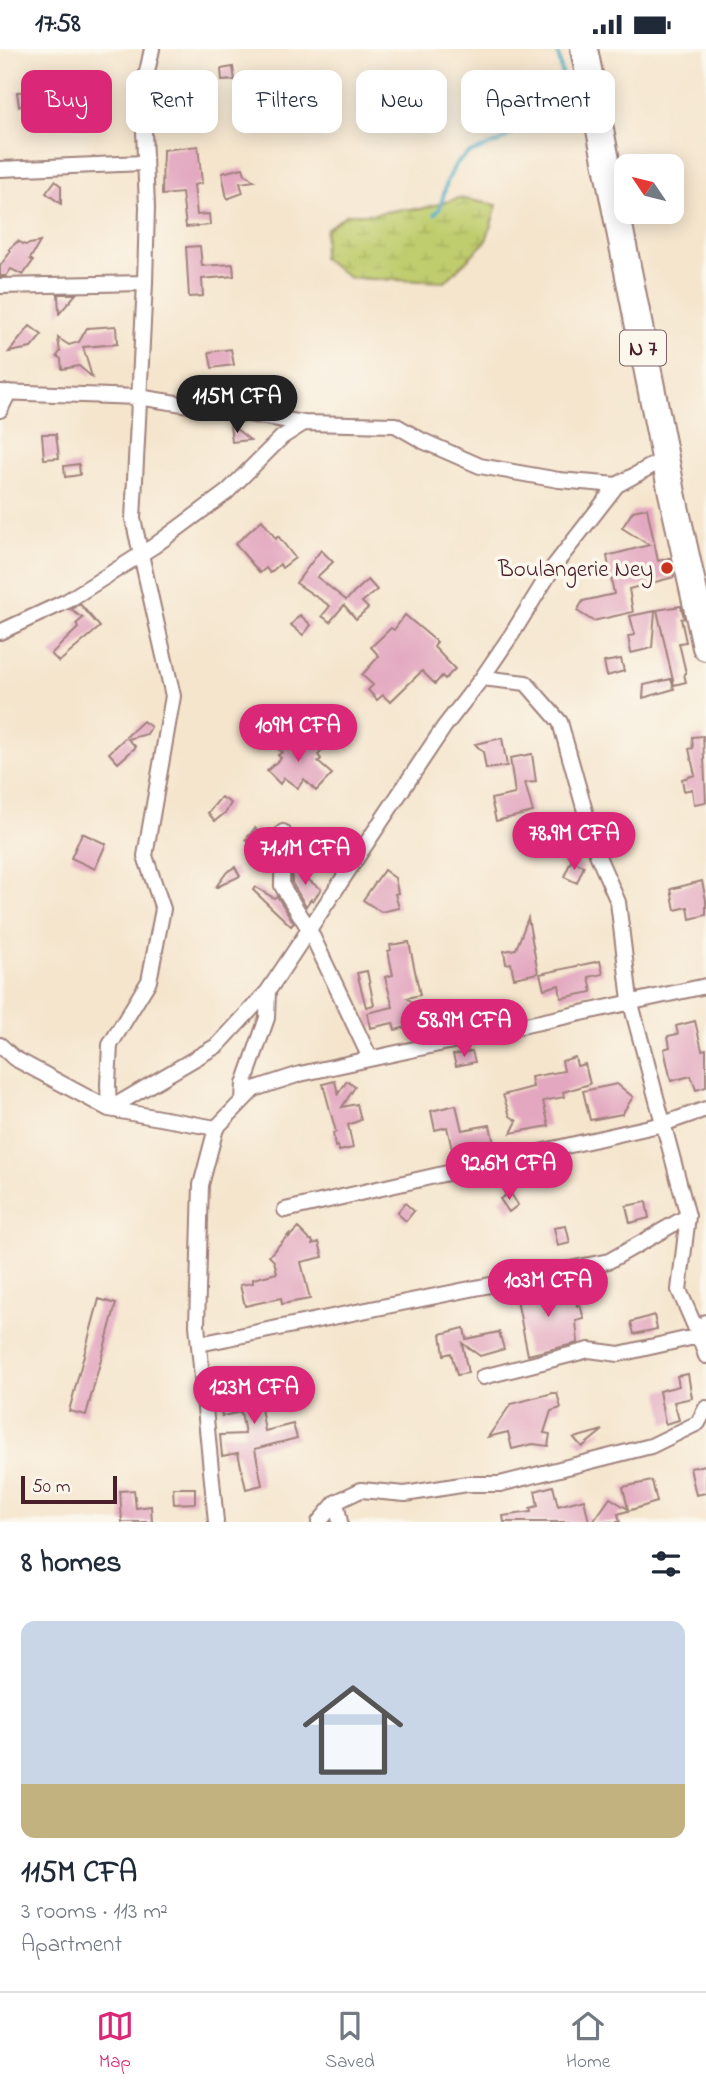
<!DOCTYPE html>
<meta charset="utf-8">
<style>
body{margin:0;font-family:"Indie Flower",sans-serif;background:#f2f2f3;color:#1f2937;height:100vh;display:flex;flex-direction:column;font-size:26px;white-space:nowrap}
*{box-sizing:border-box;margin:0}
p{font-size:23px;color:#747a83}
.icon{flex:none;width:38px;height:38px;fill:none;stroke:currentColor;stroke-width:2;stroke-linecap:round;stroke-linejoin:round}
.map{position:relative;height:1473px;overflow:hidden}
.sheet{display:flex;flex-direction:column;background:#fff;flex:1}
.sheet>*{flex:none}
.banner{position:absolute;left:21px;top:21px;width:665px;height:63px;display:flex;gap:14px}
.needle{width:46px;rotate:305deg}
.buttons{position:absolute;left:614px;top:105px;display:grid;gap:14px}
.buttons a{display:grid;place-items:center;width:70px;height:70px;border-radius:14px;background:#fff;box-shadow:0 4px 18px #0003;font-size:35px}
.scale{position:absolute;left:21px;bottom:18px;width:96px;box-sizing:border-box;padding-left:7px;border:4px solid #4a1f2b;border-top:0;font-size:19px;line-height:24px;white-space:nowrap;color:#4a1f2b;-webkit-text-stroke:5px #fbf7ec;paint-order:stroke}
.price{position:absolute;translate:-50% -60px;padding:0 16px;border-radius:24px;background:#db2777;color:#fff;font-size:23px;line-height:46px;filter:drop-shadow(0 2px 4px #0008)}
.price::after{content:'';position:absolute;left:50%;top:42px;width:21px;height:16px;margin-left:-10px;background:inherit;clip-path:polygon(0 0,100% 0,50% 100%)}
.price.current{background:#222;color:#fff}
ul{padding:0;list-style:none}
li{display:grid;align-content:center;gap:14px;height:371px;padding:0 21px}
li+li{border-top:2px solid #e0e1e3}
li span{display:grid;place-items:center;height:217px;border-radius:14px;color:#555}
li>.icon{margin-inline-start:auto}
span .icon{width:126px;height:126px;fill:#fffc;stroke-width:1}
li b{font-size:30px}
h2{display:flex;justify-content:space-between;align-items:center;height:84px;padding:0 21px;font-size:30px}
.chip{padding:0 24px;border-radius:14px;background:#fff;box-shadow:0 4px 18px #0003;font-size:24px;line-height:63px}
.chip.current{background:#db2777;color:#fff}
.status{display:flex;justify-content:space-between;align-items:center;height:49px;padding:0 35px;background:#fff;direction:ltr}
.status svg{height:19px;fill:currentColor}
.tabs{display:flex;justify-content:space-around;align-items:center;height:98px;border-top:2px solid #e0e1e3;background:#fff;font-size:19px;color:#747a83}
.tabs a{display:grid;justify-items:center;gap:4px}
.tabs .current{color:#db2777}
.map>svg:first-child{display:block}
</style>
<div class="status"><b>17:58</b><svg viewBox="0 0 49 12"><path d="M0 12V9h3v3zM5 12V6h3v6zM10 12V3h3v9zM15 12V0h3v12zM26 1h20v11H26zM47 4h2v5h-2z"/></svg></div>
<div class="map">
<svg width="706" height="1473" viewBox="0 0 706 1473">
<defs>
<pattern id="wetland-marsh" width="20" height="14" patternUnits="userSpaceOnUse" patternTransform="scale(1.75)"><rect width="20" height="14" fill="#c0cd6e"/><path d="M1 5h8M5 5V1M11 12h8M15 12V8" fill="none" stroke="#a6b05f"/></pattern>
</defs>
<rect width="100%" height="100%" fill="#fbf7ec"/>
<filter id="ink" filterUnits="userSpaceOnUse"><feTurbulence type="fractalNoise" baseFrequency=".0143" numOctaves="2"/><feDisplacementMap in="SourceGraphic" scale="14" xChannelSelector="R" yChannelSelector="G"/><feConvolveMatrix kernelMatrix="1 2 1 2 8 2 1 2 1" color-interpolation-filters="sRGB"/></filter>
<filter id="wash" filterUnits="userSpaceOnUse"><feTurbulence type="fractalNoise" baseFrequency=".00686" numOctaves="4" result="noise"/><feDisplacementMap in="SourceGraphic" scale="28" xChannelSelector="R" yChannelSelector="G"/><feGaussianBlur stdDeviation="1.57" result="paint"/><feColorMatrix in="noise" values="0 0 0 0 0 0 0 0 0 0 0 0 0 0 0 0 0 1.4 0 .05"/><feComposite in="paint" operator="in"/></filter>
<g filter="url(#wash)">
<rect width="100%" height="100%" fill="#f5e5cd"/>
<path fill="url(#wetland-marsh)" stroke="#85764c" stroke-width="2" d="M459,149L497,156L486,192L445,233L350,229L322,209L326,180L347,165H374L403,160H421Z"/>
<g fill="none" stroke-linecap="round" stroke-linejoin="round">
<path stroke="#46abc6" stroke-width="3.5" d="M435,165L440,159L447,133L455,116L467,105L499,93L518,81L545,73L566,43L557,0"/>
</g>
<g id="blocks">
<path fill="#e3a8c0" d="M233,18L235,31L222,32L221,20Z
M194,25L196,35L180,39L178,28Z
M88,35L90,62L77,63L71,37Z
M30,42L31,56L19,57L17,43Z
M53,46L77,63L54,64Z
M198,97L202,134L194,136L197,166L209,165L210,176L186,178L182,144L162,146L163,101Z
M243,119L245,125L254,132L240,134L243,144L227,150L222,124Z
M55,132L61,137V155L46,144Z
M18,192L25,196L40,193L30,210L33,212L23,226L11,220L6,227H0V217L11,202L9,200Z
M200,197L202,217L233,215L234,227L202,230L203,247L189,248L186,198Z
M58,245H76L59,265Z
M30,277L42,286L31,299L9,303Z
M116,277L117,295L83,298L92,328L79,317L62,320L61,310L57,307L60,303L58,289L69,296L79,293L87,279Z
M231,300L234,316L212,319L209,303Z
M230,375L250,391L232,393Z
M42,385H56L59,409L44,410Z
M79,415L80,426L65,428L64,417Z
M647,459L658,512L669,509L674,528L629,540L633,563L593,572L577,562L583,552L614,545L607,507L649,496L622,479L633,462Z
M262,471L276,490L278,487L295,509L282,519L280,515L270,524L266,519L260,524L235,495Z
M321,501L333,513L317,528L346,551L368,531L377,541L362,553L368,559L356,570L344,556L330,573L322,567L330,557L296,534Z
M80,555L100,578L59,613L51,605L78,579L76,575L83,569L71,561Z
M681,557L684,569L681,570L686,593L679,594L686,624L684,625L686,633L674,636L657,561Z
M655,562L652,599L631,604L628,587L635,586L630,567Z
M300,566L311,576L303,586L291,576Z
M405,566L437,593L434,598L455,620L445,630L442,627L435,635L422,622L390,653L383,646L377,651L368,641L373,636L362,626L379,607L371,598L391,579L394,581Z
M621,610L624,622L607,627L604,613Z
M671,630L674,640L643,649L644,636Z
M143,672L151,678L147,685L128,690L136,698L118,714L109,704Z
M276,679L284,686L281,690L302,707L317,693L324,700L318,706L321,710L318,713L332,725L316,742L304,730L298,739L284,729L280,735L267,722L281,709L278,706L282,703L266,690Z
M703,687L706,753L694,755L692,740L684,742L682,730L695,726L689,700L693,699L692,688Z
M502,689L507,717L486,720L483,703L475,695Z
M532,705L536,733L525,734L533,763L496,772L491,750L515,745L510,709Z
M221,748L231,754L226,763L215,772L208,764Z
M255,779L267,790L259,801L246,790Z
M82,784L106,795L95,820L71,809Z
M571,812L584,817L577,834L564,828Z
M235,818L240,827L215,839L227,823Z
M384,821L395,829L398,844L395,845L399,859L381,863L363,851Z
M302,822L304,828L321,840L313,852L311,850L306,857L292,834V824Z
M702,832L706,851V866L690,870L688,858L675,861L671,840Z
M255,838L274,849L277,847L294,874L291,877L253,841Z
M528,869L538,924L514,929L511,914L506,915L504,902L516,900Z
M409,893L420,946L407,949L417,957L414,961L418,972L409,975L410,977L395,981L393,974L370,979L367,964L393,958L385,928L393,926L388,902L391,901L390,896Z
M600,912L603,925L589,928L592,943L561,949L559,936L544,940L540,925Z
M367,922L374,956L366,958L357,924Z
M695,972L702,1001L706,1000V1038L696,1041L691,1027L671,1032L664,1000L670,998L668,987L678,985L676,977Z
M472,1002L475,1013L456,1017L453,1006Z
M575,1008L577,1017L585,1015L590,1035L563,1043L564,1048L543,1052L549,1077L511,1084L517,1072L510,1067L503,1046L533,1038L531,1028L564,1022L562,1012Z
M335,1032L338,1045L347,1032L355,1038L342,1058L357,1055L361,1071L348,1076L353,1099L339,1102L338,1097L335,1098L333,1084L336,1083L323,1035Z
M617,1035L633,1048L622,1065L590,1071L583,1042Z
M456,1056L462,1081L490,1076L494,1095L453,1105L447,1078L435,1081L431,1062Z
M552,1116L555,1129L542,1131L540,1118Z
M510,1143L518,1156L509,1163L500,1150Z
M646,1153L649,1169L630,1174L626,1157Z
M405,1154L414,1162L406,1172L397,1164Z
M566,1177L570,1194L558,1197L554,1179Z
M298,1179L310,1191H312L313,1195L319,1193L323,1208L301,1213L310,1250L282,1255L281,1249L245,1257L240,1236L253,1234V1230L277,1224L274,1212L269,1207L289,1185V1188Z
M541,1235L544,1248L574,1241L577,1257L580,1256L584,1270L576,1272L578,1294L528,1306L515,1241Z
M99,1250L116,1255L86,1366L69,1362Z
M654,1266L657,1280L634,1285L631,1273Z
M464,1279L466,1290L499,1283L504,1300L480,1307L462,1294L468,1324L457,1326L451,1304L444,1306L441,1285Z
M286,1322L290,1340L259,1348L261,1359L265,1382L293,1375L297,1389L255,1400L262,1436L246,1440L238,1404L222,1407L220,1386L245,1385L241,1363L222,1367L219,1350L250,1344L248,1334L277,1327L276,1324Z
M688,1325L692,1349L674,1353L679,1371L665,1375L659,1342L679,1337L677,1327Z
M553,1344H557L561,1359L551,1362L544,1384L550,1385L548,1397L533,1395L512,1400L508,1383L488,1388L511,1355Z
M603,1381L582,1398L574,1389Z
M706,1416V1444L696,1446L690,1419Z
M652,1432L657,1453L618,1465L620,1473H593L610,1449L628,1460L623,1438Z
M553,1437L558,1457L584,1450L589,1473H504L503,1467L531,1463L530,1459L538,1457L535,1442Z
M173,1439H195V1454L174,1455Z
M134,1441L136,1459L151,1457L152,1473H122L120,1442Z"/>
</g>
</g>
<g filter="url(#ink)">
<use href="#blocks" fill-opacity="0" stroke="#a0827c" stroke-width="2"/>
<g fill="none" stroke-linecap="round" stroke-linejoin="round">
<g stroke="#a0827c" stroke-width="18">
<path id="street" d="M152,0L144,37L147,52L144,82L147,158L145,234L133,470L173,647L145,807L163,860L149,932L110,996L108,1035L109,1060L216,1079
M0,120L144,114
M0,237L145,234
M0,343L138,348L304,374L395,376L423,392L480,417L559,431L617,436L666,409
M0,361L9,343
M0,583L67,552L154,497L227,443L282,388L304,374
M482,629L526,634L560,673L597,805L618,853L630,951L688,1167L679,1241L699,1287L619,1305L589,1301L483,1328
M283,783L282,837L309,880L370,1009
M0,996L14,1009L109,1060L218,996L268,942L444,678L482,629L512,585L554,517L617,436
M243,1051L244,1035L267,969L268,942
M285,1161L663,1075L706,1060
M706,1273L699,1287L706,1307
M199,1295L609,1212L688,1167
M336,1453L340,1473
M216,1473L197,1276L201,1136L216,1079L254,1040L300,1025L706,937
M319,1473L336,1453L361,1441L405,1445L467,1435H500L651,1397L698,1374L706,1359"/>
</g>
<g stroke="#a0827c" stroke-width="30">
<path id="highway" d="M584,0L672,444L706,598"/>
</g>
<use href="#street" stroke="#fff" stroke-width="14"/>
<use href="#highway" stroke="#fff" stroke-width="26"/>
</g>
</g>
<circle fill="#c8321e" stroke="#fbf7ec" stroke-width="2.5" cx="667" cy="519" r="7"/>
<g text-anchor="middle" stroke-width="7" stroke-linejoin="round" paint-order="stroke">
<rect fill="#fbf7ec" stroke="#7f6065" stroke-width="2" x="620" y="281.5" width="46" height="35" rx="5"/>
<g font-size="21" font-weight="bold" fill="#4a1f2b">
<text x="643" y="306">N 7</text>
</g>
<g font-size="23" fill="#4a1f2b" stroke="#fbf7ec" text-anchor="end">
<text x="653" y="527">Boulangerie Ney</text>
</g>
</g>
</svg>
<div class="buttons">
<a><svg class="needle" viewBox="-14 -14 28 28"><path d="M0-13l5 13h-10z" fill="#e53935"/><path d="M0 13l5-13h-10z" fill="#747a83"/></svg></a>
</div>
<div class="scale">50 m</div>
<b class="price current" style="left:237px;top:386px">115M CFA</b>
<b class="price" style="left:298px;top:715px">109M CFA</b>
<b class="price" style="left:574px;top:823px">78.9M CFA</b>
<b class="price" style="left:305px;top:838px">71.1M CFA</b>
<b class="price" style="left:464px;top:1010px">58.9M CFA</b>
<b class="price" style="left:509px;top:1153px">92.6M CFA</b>
<b class="price" style="left:548px;top:1270px">103M CFA</b>
<b class="price" style="left:254px;top:1377px">123M CFA</b>
<div class="banner">
<a class="chip current">Buy</a>
<a class="chip">Rent</a>
<a class="chip">Filters</a>
<a class="chip">New</a>
<a class="chip">Apartment</a>
</div>
</div>
<section class="sheet">
<h2>8 homes<svg class="icon" aria-label="filters" viewBox="0 0 24 24"><path d="M4 7h16M4 17h16"/><circle cx="9" cy="7" r="2"/><circle cx="15" cy="17" r="2"/></svg></h2>
<ul>
<li><span style="background:linear-gradient(#c9d6e8 75%,#c2b280 0)"><svg class="icon" aria-label="home" viewBox="0 0 24 24"><path d="M3 11l9-7 9 7M6 9v11h12V9"/></svg></span><div><b>115M CFA</b><p>3 rooms · 113 m²</p><p>Apartment</p></div></li>
</ul>
</section>
<nav class="tabs">
<a class="current"><svg class="icon" aria-label="map" viewBox="0 0 24 24"><path d="M3 6l6-2 6 2 6-2v14l-6 2-6-2-6 2zM9 4v14M15 6v14"/></svg>Map</a>
<a><svg class="icon" aria-label="saved" viewBox="0 0 24 24"><path d="M7 4h10v16l-5-4-5 4z"/></svg>Saved</a>
<a><svg class="icon" aria-label="home" viewBox="0 0 24 24"><path d="M3 11l9-7 9 7M6 9v11h12V9"/></svg>Home</a>
</nav>
